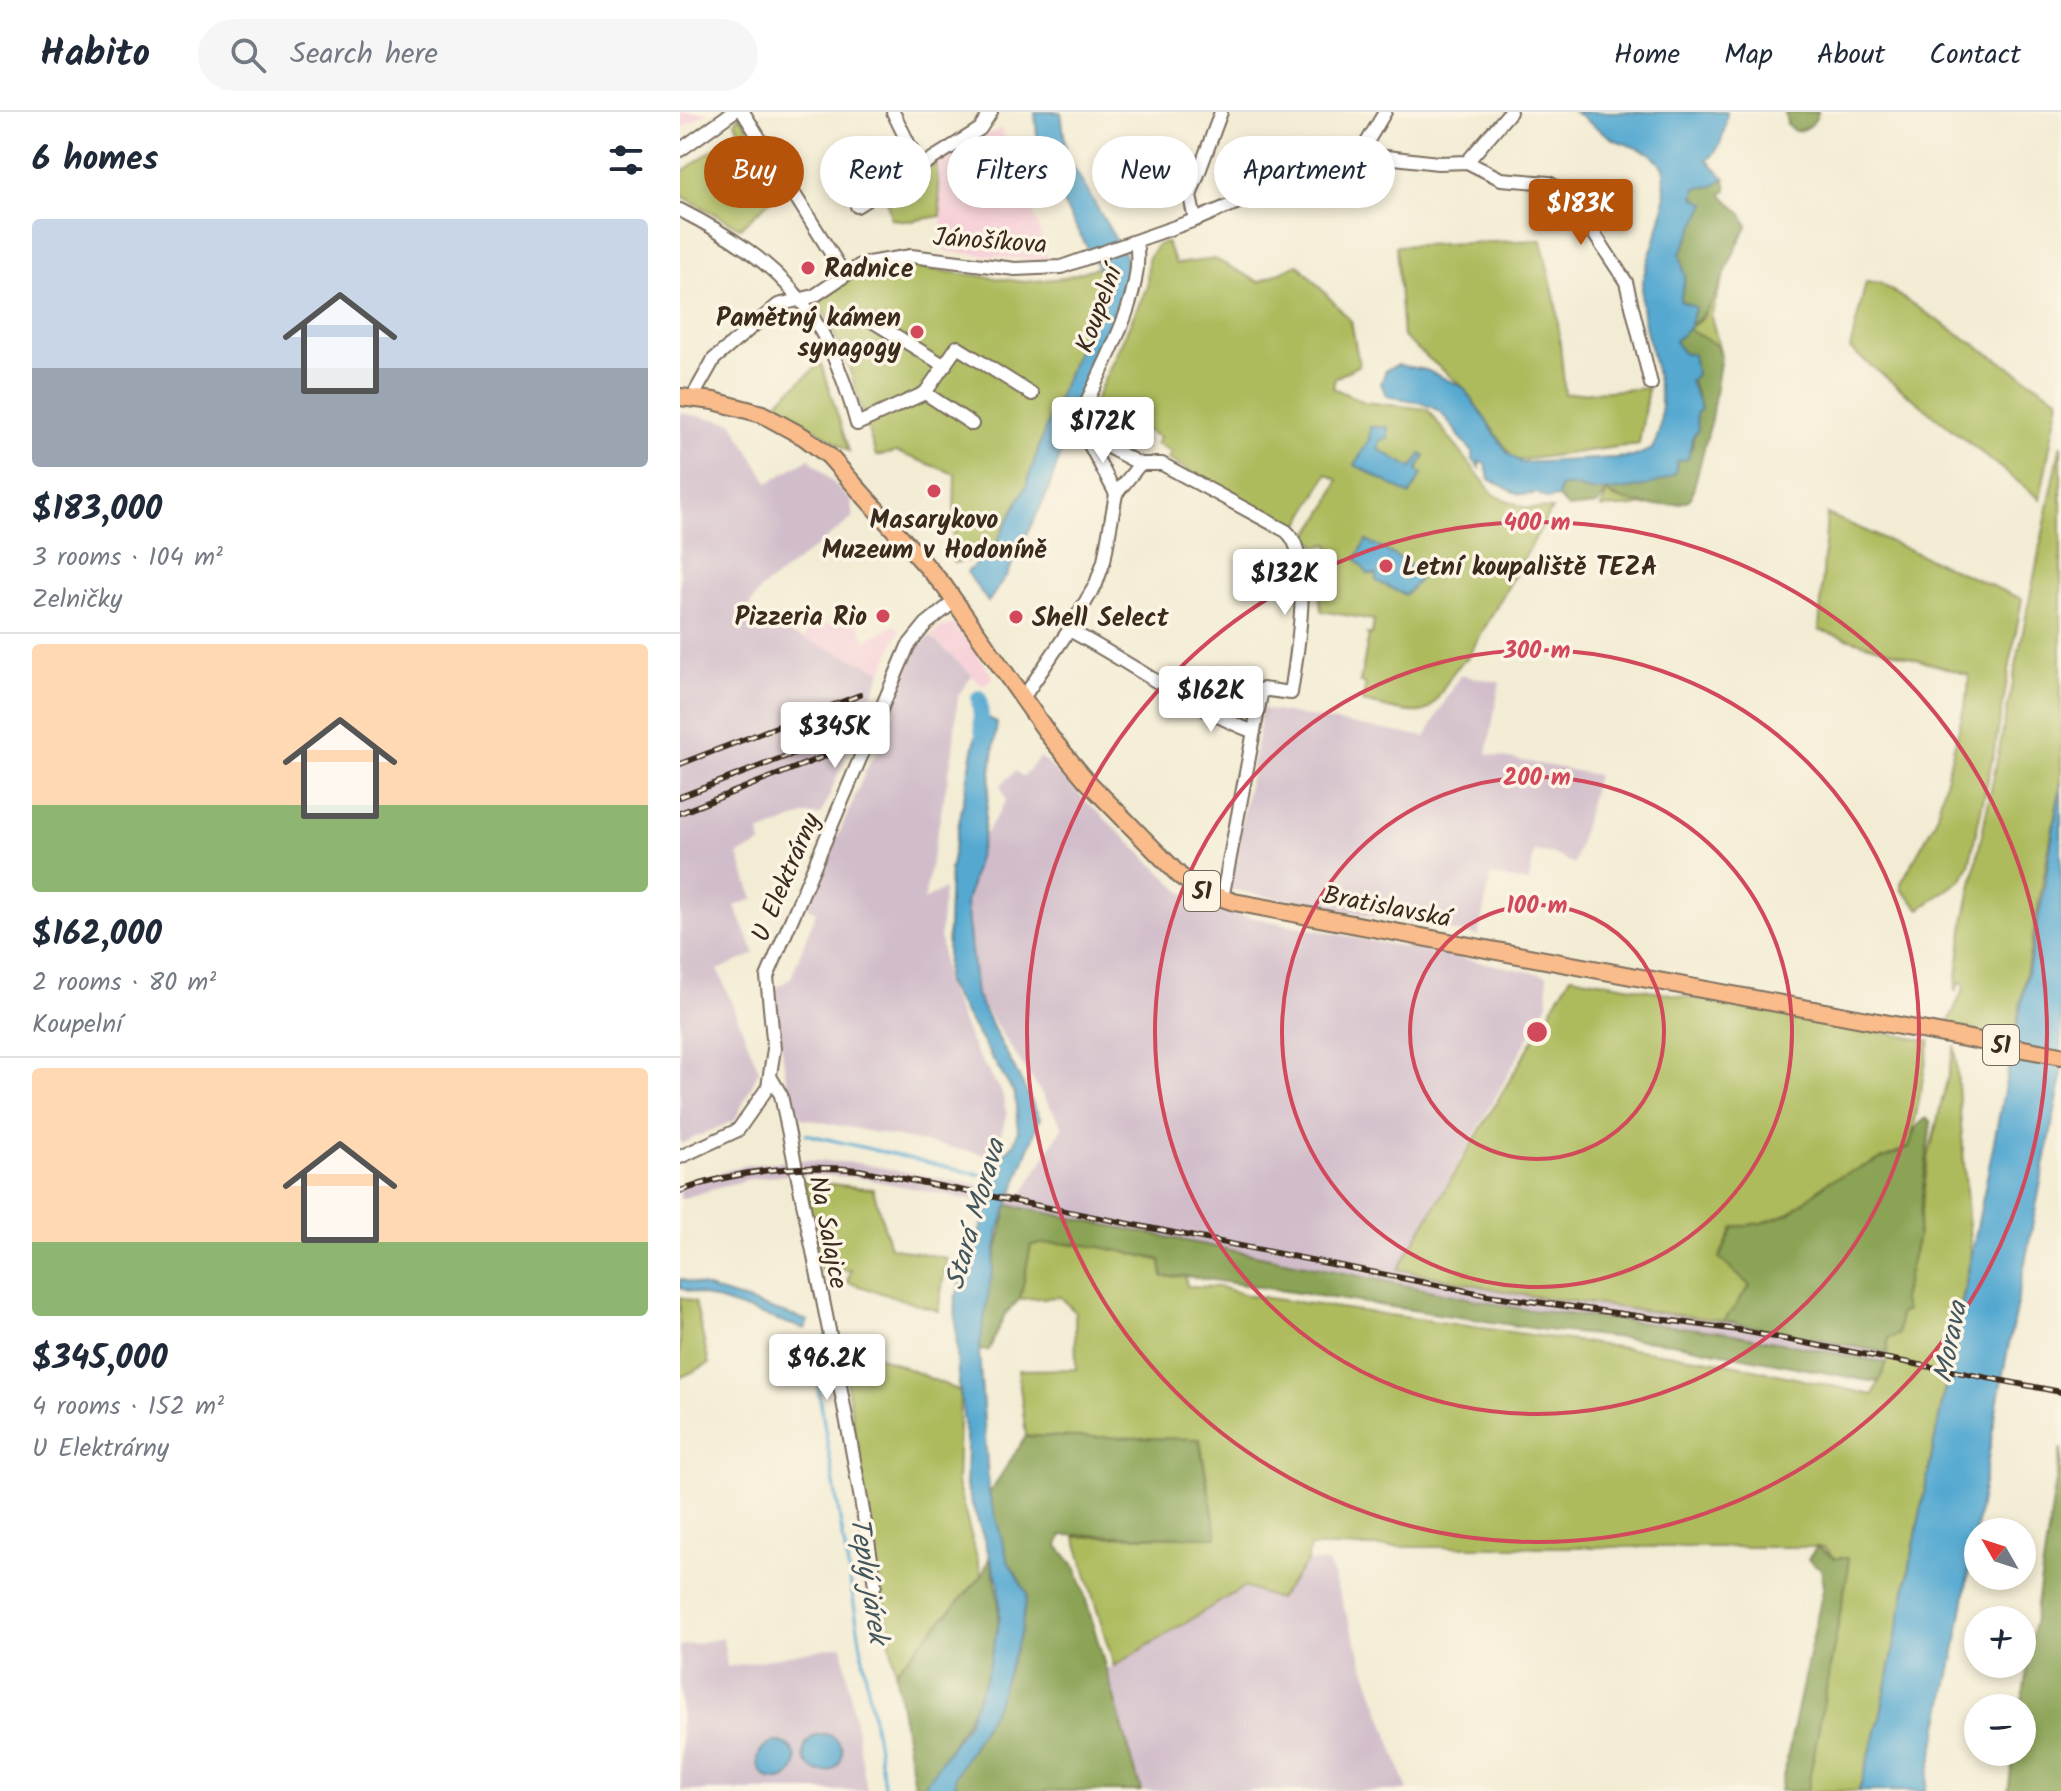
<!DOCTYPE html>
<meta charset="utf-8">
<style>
body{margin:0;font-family:Kalam,sans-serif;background:#f6f6f7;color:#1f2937;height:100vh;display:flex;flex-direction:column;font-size:30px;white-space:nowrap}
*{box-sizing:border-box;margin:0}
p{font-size:26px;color:#747a83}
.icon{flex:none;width:44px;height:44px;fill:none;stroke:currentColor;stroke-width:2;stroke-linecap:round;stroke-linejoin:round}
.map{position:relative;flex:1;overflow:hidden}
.side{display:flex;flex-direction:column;background:#fff;width:680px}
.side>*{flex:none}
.banner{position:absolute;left:24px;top:24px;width:760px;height:72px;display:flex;gap:16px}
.needle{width:52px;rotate:309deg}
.fabs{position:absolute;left:1284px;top:1406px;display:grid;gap:16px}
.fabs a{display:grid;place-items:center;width:72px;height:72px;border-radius:50%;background:#fff;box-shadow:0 4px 12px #0003;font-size:40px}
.price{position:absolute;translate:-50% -68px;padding:0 18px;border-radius:8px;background:#fff;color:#222;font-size:26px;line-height:52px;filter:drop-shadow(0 2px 4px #0008)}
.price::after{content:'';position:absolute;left:50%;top:48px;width:24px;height:18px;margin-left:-12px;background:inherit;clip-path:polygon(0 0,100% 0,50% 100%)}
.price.on{background:#b45309;color:#fff}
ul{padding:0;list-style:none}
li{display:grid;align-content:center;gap:16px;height:424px;padding:0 32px}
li+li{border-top:2px solid #e0e1e3}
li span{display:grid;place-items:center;height:248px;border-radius:8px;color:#555}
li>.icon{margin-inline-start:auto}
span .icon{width:144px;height:144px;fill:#fffc;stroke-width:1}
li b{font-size:34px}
h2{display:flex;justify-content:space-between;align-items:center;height:96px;padding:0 32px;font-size:34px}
.chip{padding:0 28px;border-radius:36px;background:#fff;box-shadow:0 4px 12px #0003;font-size:28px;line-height:72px}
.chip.on{background:#b45309;color:#fff}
header{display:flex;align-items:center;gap:48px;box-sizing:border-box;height:112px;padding:0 40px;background:#fff;border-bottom:2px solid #e0e1e3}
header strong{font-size:38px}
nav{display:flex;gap:44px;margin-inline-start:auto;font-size:28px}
.search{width:560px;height:72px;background:#f6f6f7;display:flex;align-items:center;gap:20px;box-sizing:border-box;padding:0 28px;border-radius:44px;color:#747a83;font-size:30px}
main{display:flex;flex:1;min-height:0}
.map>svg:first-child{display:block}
</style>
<header>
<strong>Habito</strong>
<div class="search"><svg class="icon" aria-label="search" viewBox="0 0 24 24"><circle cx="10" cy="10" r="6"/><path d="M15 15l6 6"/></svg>Search here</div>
<nav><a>Home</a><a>Map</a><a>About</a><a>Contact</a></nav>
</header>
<main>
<section class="side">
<h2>6 homes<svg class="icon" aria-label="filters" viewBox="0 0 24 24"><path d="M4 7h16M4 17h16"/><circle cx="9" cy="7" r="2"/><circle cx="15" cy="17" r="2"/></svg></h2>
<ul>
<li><span style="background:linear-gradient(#c9d6e8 60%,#9aa5b1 0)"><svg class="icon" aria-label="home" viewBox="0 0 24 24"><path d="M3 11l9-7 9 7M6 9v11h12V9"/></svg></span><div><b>$183,000</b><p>3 rooms · 104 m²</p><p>Zelničky</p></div></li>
<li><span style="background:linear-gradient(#ffd9b3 65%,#8fb573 0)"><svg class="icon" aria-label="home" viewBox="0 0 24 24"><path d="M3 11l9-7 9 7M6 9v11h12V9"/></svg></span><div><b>$162,000</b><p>2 rooms · 80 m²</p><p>Koupelní</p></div></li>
<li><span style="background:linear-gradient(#ffd9b3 70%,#8fb573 0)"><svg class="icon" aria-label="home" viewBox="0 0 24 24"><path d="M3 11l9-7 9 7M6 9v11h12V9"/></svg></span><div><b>$345,000</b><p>4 rooms · 152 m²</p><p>U Elektrárny</p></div></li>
</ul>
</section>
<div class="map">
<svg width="1381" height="1679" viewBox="0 0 1381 1679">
<rect width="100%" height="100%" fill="#fcf5e5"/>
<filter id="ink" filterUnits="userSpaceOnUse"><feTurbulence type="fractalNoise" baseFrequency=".0125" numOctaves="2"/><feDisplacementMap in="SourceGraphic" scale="16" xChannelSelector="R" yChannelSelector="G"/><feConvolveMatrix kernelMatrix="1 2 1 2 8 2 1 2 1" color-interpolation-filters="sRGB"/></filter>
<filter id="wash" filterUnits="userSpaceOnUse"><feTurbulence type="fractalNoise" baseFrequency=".006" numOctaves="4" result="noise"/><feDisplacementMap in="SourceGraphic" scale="32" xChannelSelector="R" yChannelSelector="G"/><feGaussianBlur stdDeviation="1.8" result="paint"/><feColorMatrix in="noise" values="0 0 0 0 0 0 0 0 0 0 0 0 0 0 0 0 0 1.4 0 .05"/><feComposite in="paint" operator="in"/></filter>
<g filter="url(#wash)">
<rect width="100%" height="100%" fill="#f3ecd4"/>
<path fill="#f6cfd8" d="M0,0H27L0,18Z
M321,16L342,67L370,150L264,139L256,49Z
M172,500L186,528L215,513L220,518L202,559L123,529L128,516L137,518Z
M275,512L313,565L302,574L251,524L261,515Z"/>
<path fill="#d1bdca" d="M0,301L52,310L88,371L129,346L171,389L173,406L81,477L64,502L202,559L141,703H124L79,721L81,732L58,743L74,787L55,794L75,842L38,858L79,958L55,1008L0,1032Z
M250,524L292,563L278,584L273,639L244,788L264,777L260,823L265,870L295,939L322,981L327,1004L313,1044L122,1006L109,986L93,878L111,866L136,800L128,795L190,649L198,641L195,638L236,536Z
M780,563L820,570L807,642L917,663L894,752L876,743L854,739L849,770L811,764L798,824L549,777L583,597L745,625Z
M360,645L503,781L544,800L867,863L868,891L719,1157L844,1183L1080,1215L1207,1241L1296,1270L1043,1220L842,1197L176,1065L115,1062L70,1067L0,1087V1072L67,1053L114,1048L178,1051L343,1082L383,1014L296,883L286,791L303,726L326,689L321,673L335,659L343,665Z
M627,1450H648L728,1679H461L425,1558L564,1475L598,1486Z
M43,1526L47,1555L162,1533L187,1679H1L0,1534Z"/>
<path fill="#adbb5d" stroke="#74723e" stroke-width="2" d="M60,3L104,76L60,116L0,83V61L59,19L55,10Z
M256,49L261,104L231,109L211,107L205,80Z
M861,128L876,192L885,282L968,276L959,332L835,349L783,275L723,225L716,134Z
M486,130L496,152L535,147L579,170L618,152L671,209L679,253L655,266L653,276L684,290L747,297L814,383L846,396L872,397L787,547C768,557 759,598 741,600C724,602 700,593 682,590L686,572L680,570L689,523L686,522H692L694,508L641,499L636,449L653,444L649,432L637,435L628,424L649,391L658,368L647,362L617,418L488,347L491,340L476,332L479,325L434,301L422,321L409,311V301L467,175L468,147L477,133Z
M209,152L345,170L383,166L418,155C421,160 424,166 424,172C423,205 381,280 367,314C353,346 339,413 313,437C304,445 285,449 273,451L275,362L217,340L196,344L167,249L139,190L178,161Z
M1046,156L1031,204L1040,239L1008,217L1023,206Z
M1186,170L1200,171L1379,287L1360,387L1170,237Z
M141,251L169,339L96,291Z
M1381,332V671L1334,927L1267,913L1285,874L1280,869L1275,880L1284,811Z
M927,380L933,386L978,393L921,396Z
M1147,402L1342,487L1315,635L1289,753L1282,767L1240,797L1221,777V771L1255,710L1288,580L1289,563L1139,518Z
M891,864L1250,929L1230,1035L1149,1069L1110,1101L1082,1111L1054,1115L1070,1174L1044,1209L844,1183L718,1157Z
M1275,934L1291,1143L1200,1606L1179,1679H1127L1168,1459L1144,1436L1137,1435H630L627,1450L598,1487L564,1475L434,1554L395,1425H537L520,1327L346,1324L338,1258L396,1257L395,1200L381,1185L340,1187L351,1132C396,1127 438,1138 481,1149L483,1165L505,1164L507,1174L539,1175L567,1183L1037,1249L1193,1283L1207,1251L1208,1226L1218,1223L1222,1187L1237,1128L1248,1047Z
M124,1069L193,1077L210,1135L267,1146L258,1199L167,1170L171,1158L141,1159Z
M0,1185L15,1190L29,1252L0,1266Z
M167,1231L280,1279L277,1371L302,1464L215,1559L162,1244Z"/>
<path fill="#8aa354" stroke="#626639" stroke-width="2" d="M1105,0H1138V1C1134,13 1127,18 1114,19L1107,12Z
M1045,66L1047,79L1041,82L1062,102L1068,114C1047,145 1040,193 1010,215L1015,195L1000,190L1005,165L1000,142L1025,93L1014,85L1016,76L1033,74Z
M1008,217L1036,233L1041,244L1030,314L1011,386C997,399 940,393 927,380L917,393L888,396L878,385L880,375C893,370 904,380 916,379C950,377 985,360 1012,336L1016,302L1021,296L1003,242L995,228Z
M1246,1006L1251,1010L1237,1128L1222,1186L1226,1199L1220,1202L1218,1223L1208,1226L1207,1241L1044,1209L1070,1174L1039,1146L1054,1115L1082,1111L1110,1101L1149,1069L1229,1035L1236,1015Z
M328,1093L842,1197L1043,1220L1207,1251L1199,1270L1184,1268L991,1231L865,1218L505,1164L483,1165L481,1148C438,1138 396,1127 351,1133L340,1187L325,1202L309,1238L299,1239L305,1187Z
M346,1324L519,1327L537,1425L382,1423L378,1434L397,1457L461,1679H276L275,1665L317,1591L347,1482L328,1449L309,1382Z
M1381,1336V1679H1328L1334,1640H1342L1341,1596Z
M1137,1435L1154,1446H1168V1459L1127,1679H1100L1144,1473L1141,1457L1128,1447Z
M309,1446C340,1528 291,1607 246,1672L247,1679H235L215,1559L302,1464Z"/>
<path fill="#55a9d1" stroke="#486a78" stroke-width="2" d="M355,0H381L387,44L446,145L445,175L397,291L368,379L327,463L308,490L287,460L313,437L346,374L365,317L422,181L423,166L418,155L359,47Z
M894,0H1047C1045,17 1042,38 1027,48L1045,66L1033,74L1016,76L1014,85L1026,92L1000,142L1005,165L1000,189L1015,195L1010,215L995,229L1003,241L1013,242L1016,262L1010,270L1021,296L1016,302L1018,318L1012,326L1008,347L997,349L995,362C974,376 937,379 916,379C904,380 893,370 880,375L878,385L867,387L857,381C836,387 826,374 809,367L806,352L799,349L800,356L793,348V340C780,329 774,313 761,301C747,289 724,288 707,284L701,272L706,258L717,253L746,258L783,275L828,341L842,351L953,345L972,337C996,295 966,238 962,194C958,159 980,126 984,93C986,81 984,68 984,56L970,41L933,27Z
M690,315H708V327H701L698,337L732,356L741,342L745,344L737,358L742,362L730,383L675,353L689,327Z
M686,428L727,450L740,467L725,483L696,469V462H688L676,447Z
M300,602L317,610L303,726L286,791L296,883L360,1006L319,1118L299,1239L309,1382L328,1449L347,1482L341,1520L317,1591L275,1665L276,1679H247L245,1672L287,1612L306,1566L320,1506L319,1472L286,1374L287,1334L278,1264L275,1187L315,1077L303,1064L334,1032L338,1019L335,983L266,871L270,758Z
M1381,671V969L1319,1282L1276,1534L1245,1679H1179L1200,1606L1363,782Z
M0,1167L128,1209L125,1217L0,1176Z
M124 1641a19 19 0 1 1 38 0a19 19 0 1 1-38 0Z
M78 1649a19 19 0 1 1 38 0a19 19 0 1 1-38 0Z"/>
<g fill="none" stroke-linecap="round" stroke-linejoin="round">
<path stroke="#55a9d1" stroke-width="3" d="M126,1022L305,1064
M136,1263L205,1679"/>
<path stroke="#55a9d1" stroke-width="16" d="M299,586L303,624"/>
</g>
</g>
<g filter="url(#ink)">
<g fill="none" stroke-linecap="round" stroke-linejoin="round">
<g stroke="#7b6e5e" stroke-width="16">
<path id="minor" d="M63,0L164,162
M213,0L239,53
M0,38L53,0
M680,42L705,0
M787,50L821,67L869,71L888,82L946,170L971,272
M787,50L830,0
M177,94L300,17L311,0
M0,98C104,151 146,199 177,312L245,281L277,235L352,282
M515,108L510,84L541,0
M192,209L265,254
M245,281L292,312
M12,286L34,247L98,193L134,184L182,152L231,144L335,157L381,155L515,108L669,44L680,42L758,51L787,50
M407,324L460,352
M460,352H482L606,419C635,442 616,547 611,581L582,577L542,787
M436,382L460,352
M389,518C452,551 507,594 574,620
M343,586L389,518L416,472L424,449L436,382L404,322L401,303C421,255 466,182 456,130
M91,966L101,983C134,1147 170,1309 195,1473
M0,1045L58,1018L88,975L94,937L87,865L228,534L246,512L275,489"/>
</g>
<g stroke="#7b6e5e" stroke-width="20">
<path id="major" d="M0,285L34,289L82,302L124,325L149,344L264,474L371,626L406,668L500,764L522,779L554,790L1381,944"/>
</g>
<use href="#minor" stroke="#fff" stroke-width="12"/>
<use href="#major" stroke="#f9bc8a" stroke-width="16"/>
<g stroke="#3b2a1e" stroke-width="6">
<path id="rail" d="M0,652L180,583
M0,685L151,627
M0,701L148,643
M0,1079C58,1058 118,1052 179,1058L807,1183L1058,1218L1381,1280"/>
</g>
<use href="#rail" stroke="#fcf5e5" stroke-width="3" stroke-dasharray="9" stroke-linecap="butt"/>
</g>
</g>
<g fill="none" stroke="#d1495b" stroke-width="4">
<circle cx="857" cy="920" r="127"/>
<circle cx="857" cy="920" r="255"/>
<circle cx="857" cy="920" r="382"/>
<circle cx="857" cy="920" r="510"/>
</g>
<g fill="#d1495b" stroke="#fcf5e5" stroke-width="3">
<circle cx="128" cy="156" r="8"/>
<circle cx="237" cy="220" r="8"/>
<circle cx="254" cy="379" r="8"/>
<circle cx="706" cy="454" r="8"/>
<circle cx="203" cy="504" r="8"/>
<circle cx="336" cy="505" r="8"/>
</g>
<g text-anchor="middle" stroke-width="7" stroke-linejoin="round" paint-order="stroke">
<g fill="#fcf5e5" stroke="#75675a" stroke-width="2">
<rect x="504" y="759" width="36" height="40" rx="6"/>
<rect x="1303" y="913" width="36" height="40" rx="6"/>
</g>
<g font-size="24" font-weight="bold" fill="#3b2a1e">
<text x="522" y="787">51</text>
<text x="1321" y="941">51</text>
</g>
<g font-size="26" fill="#3b2a1e" stroke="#fcf5e5">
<text transform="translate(310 128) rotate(4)" y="9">Jánošíkova</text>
<text transform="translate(418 197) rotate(-70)" y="9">Koupelní</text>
<text transform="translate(105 765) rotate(-67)" y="9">U Elektrárny</text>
<text transform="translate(707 794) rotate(11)" y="9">Bratislavská</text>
<text transform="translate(149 1120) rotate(79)" y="9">Na Salajce</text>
</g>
<g font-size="26" font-weight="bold" fill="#3b2a1e" stroke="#fcf5e5" text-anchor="start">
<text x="144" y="165">Radnice</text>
<text x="221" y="214" text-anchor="end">Pamětný kámen<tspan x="221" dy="30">synagogy</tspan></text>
<text x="254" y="416" text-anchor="middle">Masarykovo<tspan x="254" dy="30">Muzeum v Hodoníně</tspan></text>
<text x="722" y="463">Letní koupaliště TEZA</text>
<text x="187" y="513" text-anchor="end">Pizzeria Rio</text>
<text x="352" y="514">Shell Select</text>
</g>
<g font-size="28" font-style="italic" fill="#44565d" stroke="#fcf5e5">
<text transform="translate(294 1102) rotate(-74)" y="10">Stará Morava</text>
<text transform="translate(1269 1230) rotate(-79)" y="10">Morava</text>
<text transform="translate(190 1468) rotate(81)" y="10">Teplý járek</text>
</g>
</g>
<circle cx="857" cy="920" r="12" fill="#d1495b" stroke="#fcf5e5" stroke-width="4"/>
<g font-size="24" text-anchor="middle" font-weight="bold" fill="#d1495b" stroke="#fcf5e5" stroke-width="7" stroke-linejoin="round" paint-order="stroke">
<text x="857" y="418">400 m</text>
<text x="857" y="546">300 m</text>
<text x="857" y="673">200 m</text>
<text x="857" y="801">100 m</text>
</g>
</svg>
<div class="fabs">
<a><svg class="needle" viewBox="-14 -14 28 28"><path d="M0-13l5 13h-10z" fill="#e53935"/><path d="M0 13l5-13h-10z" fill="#747a83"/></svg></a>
<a>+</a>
<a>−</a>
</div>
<b class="price on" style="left:901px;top:135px">$183K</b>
<b class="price" style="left:423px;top:353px">$172K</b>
<b class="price" style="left:605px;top:505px">$132K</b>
<b class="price" style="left:531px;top:622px">$162K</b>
<b class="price" style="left:155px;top:658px">$345K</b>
<b class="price" style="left:147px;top:1290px">$96.2K</b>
<div class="banner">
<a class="chip on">Buy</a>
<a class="chip">Rent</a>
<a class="chip">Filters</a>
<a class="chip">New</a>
<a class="chip">Apartment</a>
</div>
</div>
</main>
